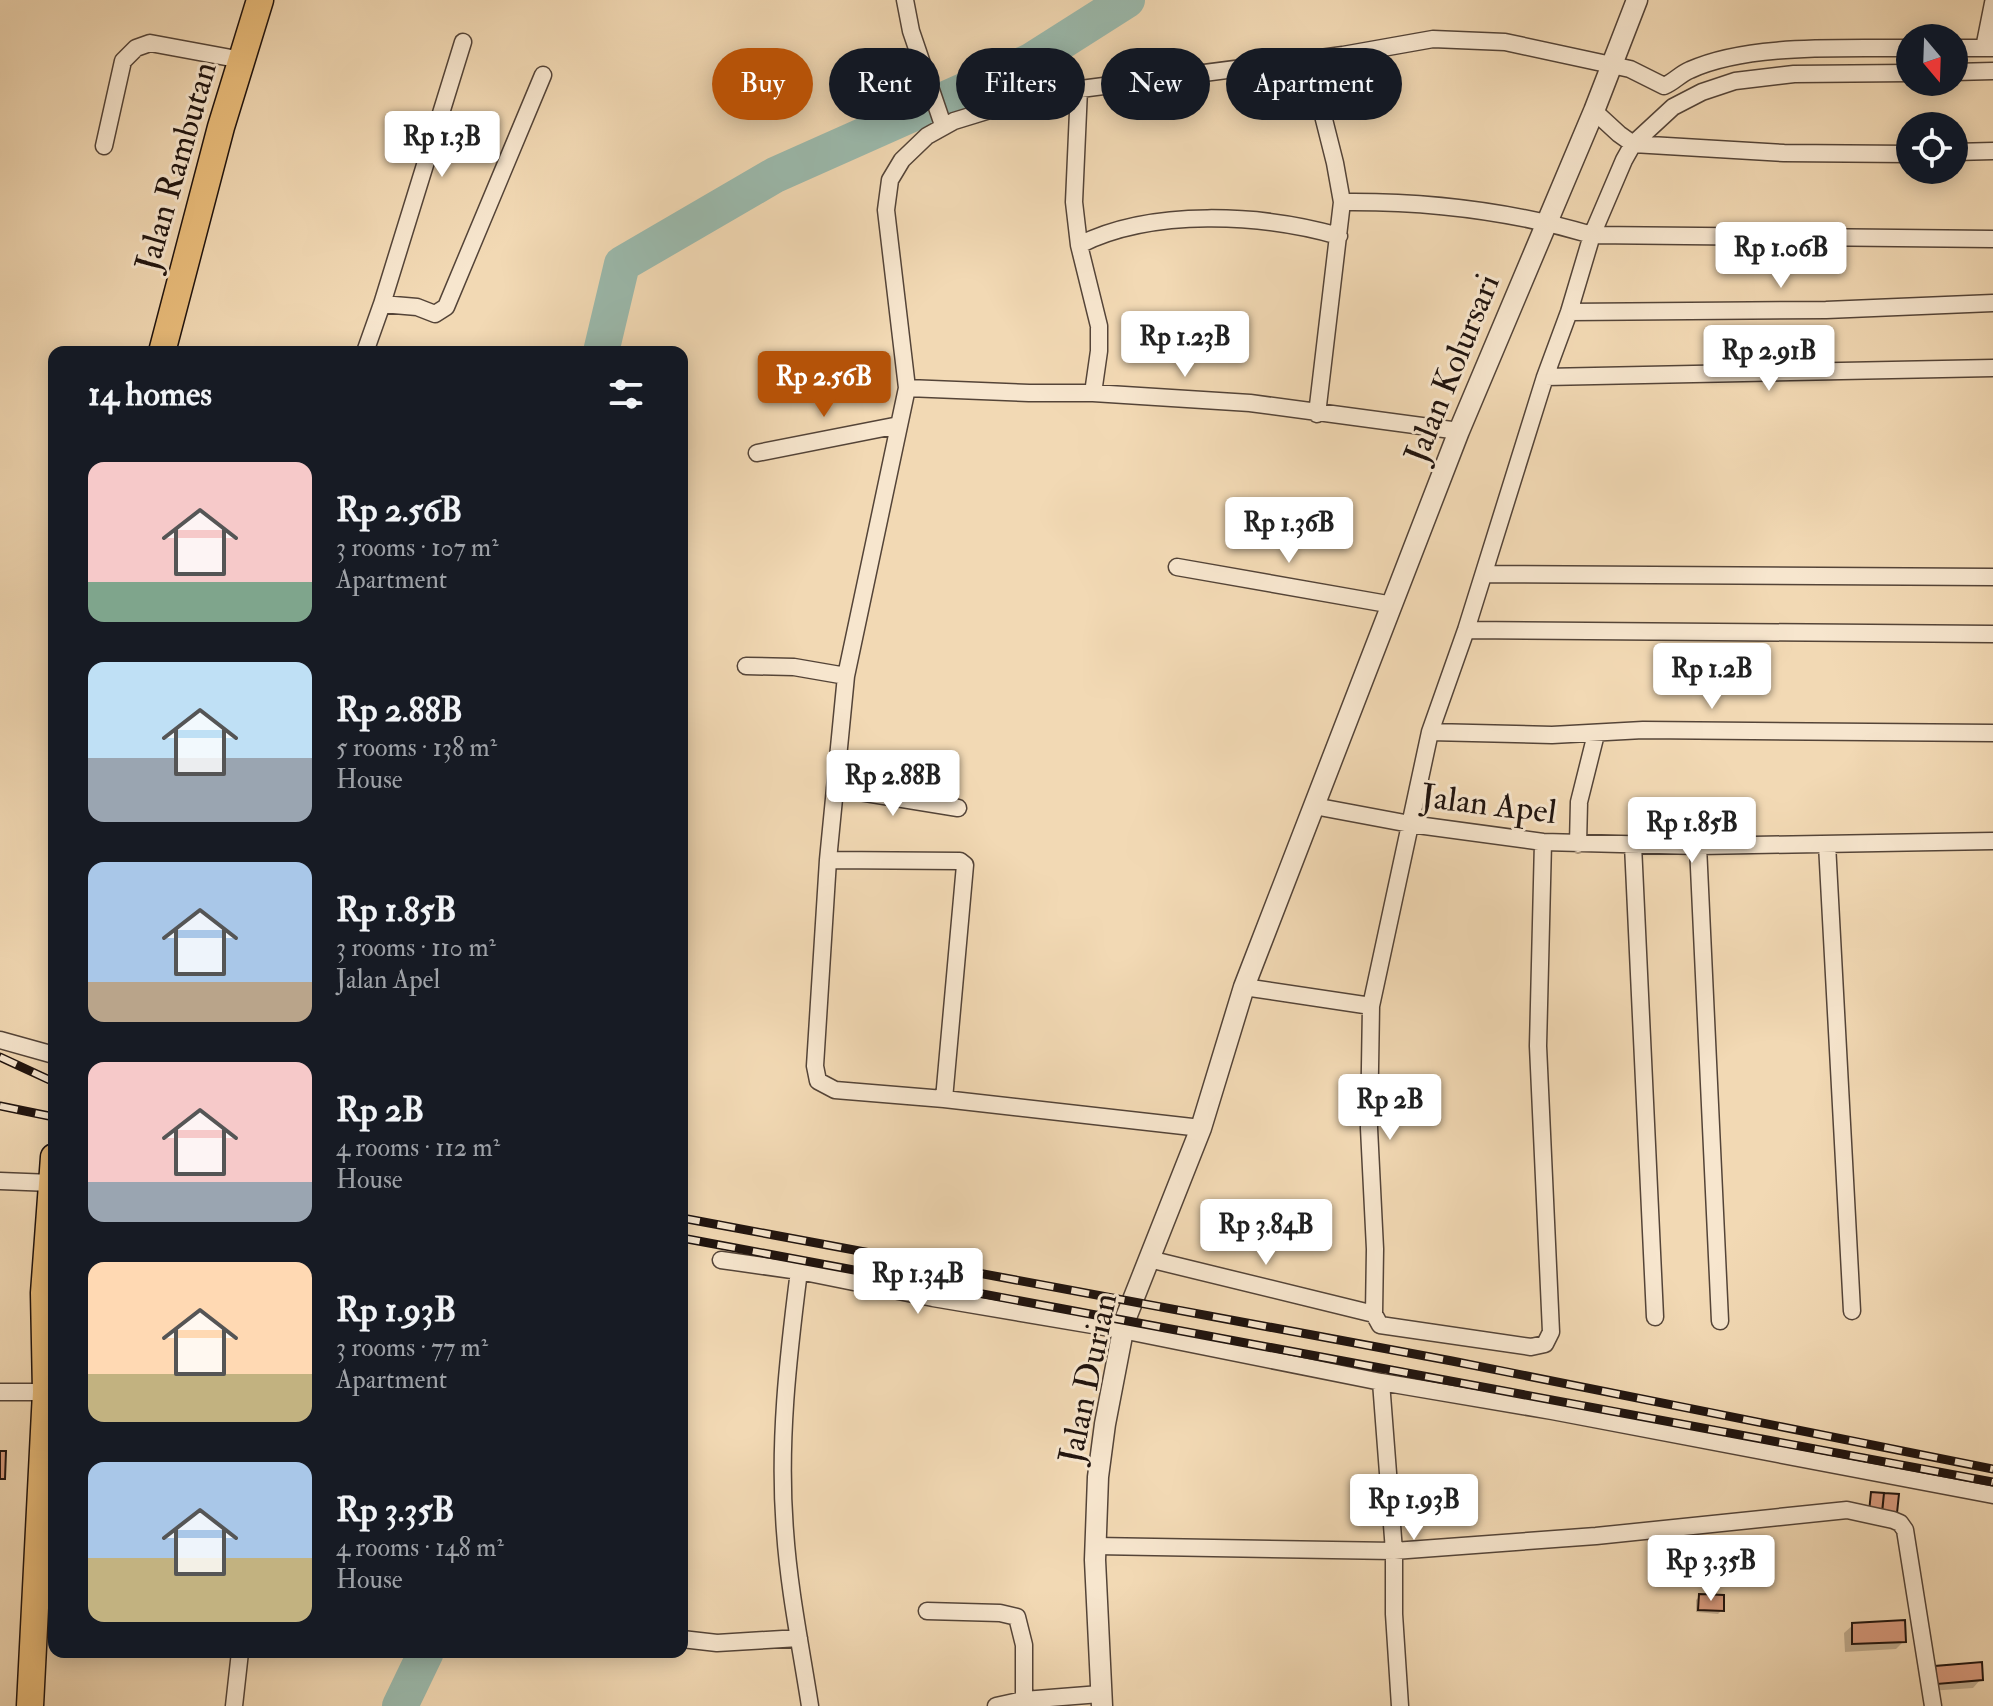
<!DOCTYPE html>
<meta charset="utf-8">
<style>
body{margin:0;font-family:"IM FELL Double Pica",serif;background:#242831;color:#f1f3f6;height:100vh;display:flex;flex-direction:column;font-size:30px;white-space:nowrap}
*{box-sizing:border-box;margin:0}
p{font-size:26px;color:#9ea1a6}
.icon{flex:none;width:44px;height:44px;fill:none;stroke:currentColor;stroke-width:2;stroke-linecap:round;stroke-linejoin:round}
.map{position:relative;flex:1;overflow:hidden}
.panel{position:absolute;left:48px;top:346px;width:640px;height:1312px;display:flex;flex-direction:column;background:#171b24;border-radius:16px;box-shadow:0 4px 20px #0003}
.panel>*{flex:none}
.hud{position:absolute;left:712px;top:48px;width:760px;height:72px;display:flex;gap:16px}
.needle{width:52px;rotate:161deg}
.buttons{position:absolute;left:1896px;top:24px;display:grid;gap:16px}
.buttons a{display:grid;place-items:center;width:72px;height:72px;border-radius:50%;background:#171b24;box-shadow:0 4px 20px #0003;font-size:40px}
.price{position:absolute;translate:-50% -68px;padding:0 18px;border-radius:8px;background:#fff;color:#222;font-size:26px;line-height:52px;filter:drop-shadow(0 2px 4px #0008)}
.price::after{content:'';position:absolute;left:50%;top:48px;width:24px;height:18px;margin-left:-12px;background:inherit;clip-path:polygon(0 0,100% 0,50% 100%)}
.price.selected{background:#b45309;color:#fff}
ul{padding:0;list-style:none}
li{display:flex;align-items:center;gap:24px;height:200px;padding:0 40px}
li span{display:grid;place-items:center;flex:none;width:224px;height:160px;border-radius:16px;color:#555}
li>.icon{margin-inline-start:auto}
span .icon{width:96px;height:96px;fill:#fffc;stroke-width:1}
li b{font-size:34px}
h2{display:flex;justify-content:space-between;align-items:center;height:96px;padding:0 40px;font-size:34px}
.chip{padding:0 28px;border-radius:36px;background:#171b24;box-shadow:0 4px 20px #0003;font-size:28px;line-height:72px}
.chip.selected{background:#b45309;color:#fff}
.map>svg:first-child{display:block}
</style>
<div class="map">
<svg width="1993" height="1706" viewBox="0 0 1993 1706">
<rect width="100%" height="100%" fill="#f2d9b4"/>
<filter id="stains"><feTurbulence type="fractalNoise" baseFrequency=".0025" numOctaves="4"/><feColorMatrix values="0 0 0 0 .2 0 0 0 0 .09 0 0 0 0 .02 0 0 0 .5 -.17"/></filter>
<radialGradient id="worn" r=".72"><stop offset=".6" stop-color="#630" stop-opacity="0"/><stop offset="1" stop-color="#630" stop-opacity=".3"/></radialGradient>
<path fill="#0003" d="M1700,1596L1722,1610L1718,1614L1696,1612V1600Z
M1853,1625L1904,1641L1896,1649L1845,1652L1844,1633Z
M1936,1668L1981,1679L1973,1688L1929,1691L1928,1676Z"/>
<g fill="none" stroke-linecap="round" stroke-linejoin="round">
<path stroke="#9bbaad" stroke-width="36" d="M601,352L622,264L775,175L1031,61L1127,0
M400,1706L426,1652"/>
</g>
<path fill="#da9c7f" stroke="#1f130e" stroke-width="2" d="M0,1451H6L5,1479H0Z
M1871,1492L1884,1493L1882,1514L1869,1512Z
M1884,1493L1899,1494L1897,1513L1882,1512Z
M1699,1594L1724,1595V1611L1698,1610Z
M1905,1620L1906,1642L1852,1644V1623Z
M1982,1662L1983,1680L1937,1684L1935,1666Z"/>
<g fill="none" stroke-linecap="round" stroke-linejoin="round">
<g stroke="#544438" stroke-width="19">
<path id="minor" d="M905,0L911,31L943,125
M1954,48H1993
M1984,48L1993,3
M1309,60L1335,163L1342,202L1317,414
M1954,72L1993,71
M1079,89L1074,202L1079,245L1099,326V351L1093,393
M1594,111L1619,134L1633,144L1784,153L1910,154
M104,146L123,61L136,48L150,43L242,60
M1954,152L1993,151
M1342,202C1427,201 1511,211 1592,235L1993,239
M1079,245C1152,208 1262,214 1339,236
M382,304L463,42
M1569,312L1826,310L1993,303
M365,352L382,304L417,307L435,314L446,307L543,75
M1545,377L1993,368
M907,388L1029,393H1093L1250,403L1459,431
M757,453L899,425
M1177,567L1393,605
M1484,574L1993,577
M1466,630L1993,634
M746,666L794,667L846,676
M1430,732L1552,735L1643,730L1993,733
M835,788L958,808
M1314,806L1410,824L1543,842L1698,846L1993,841
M1543,842L1538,1046L1551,1332L1545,1344L1531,1347L1380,1325L1374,1314L1375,1249L1369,1128L1371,1006L1430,732L1466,630L1545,377L1569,312L1592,235L1624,160L1633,144L1673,107L1702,92L1735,81L1794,74L1910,73
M1578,844L1579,802L1596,734
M1827,844L1852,1311
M1633,845L1655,1317
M1698,846L1720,1321
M828,860L960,861L965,865L944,1099
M1244,987L1371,1006
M0,1040L54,1055
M1201,1128L944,1099L835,1090L818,1081L815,1066L828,860L846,676L907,388L886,210L890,180L902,160L927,136L954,121L1042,94L1343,55L1433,39L1505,42L1630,69L1664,86C1674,82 1680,74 1690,70C1749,43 1845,49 1910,48
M0,1181L52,1183
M1149,1259L1374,1314
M721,1260L799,1271L933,1298L1122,1330L1381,1382L1552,1411L1993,1495
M799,1271C788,1357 778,1444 785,1531C789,1590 801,1648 810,1706
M1381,1382L1394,1551V1614L1400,1706
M0,1392H46
M1096,1546L1394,1551L1596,1536L1847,1510L1893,1520L1900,1523L1905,1530L1933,1706
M927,1611L1000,1613L1017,1617L1024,1645V1700
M682,1639L717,1643L799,1638
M234,1706L240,1652
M996,1706L1024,1700L1100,1694"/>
</g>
<g stroke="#544438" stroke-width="23">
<path id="tertiary" d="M1102,1706L1095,1560L1098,1477L1105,1424L1125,1320L1201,1128L1244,987L1459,431L1594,111L1637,0"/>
</g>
<g stroke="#1f130e" stroke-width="29">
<path id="primary" d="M162,352L221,127L260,0
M30,1706L46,1392L44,1293L54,1157"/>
</g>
<use href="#minor" stroke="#f7e6ce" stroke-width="16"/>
<use href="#tertiary" stroke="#f7e6ce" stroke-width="20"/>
<use href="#primary" stroke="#e9bc7a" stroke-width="26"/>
<g stroke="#1f130e" stroke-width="9">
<path id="rail" d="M0,1057L54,1082
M0,1106L54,1117
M682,1218L1452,1361L1993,1469
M682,1238L1993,1482"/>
</g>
<use href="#rail" stroke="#f7e6ce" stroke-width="6" stroke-dasharray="18" stroke-linecap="butt"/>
</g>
<g text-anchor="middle" stroke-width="6" stroke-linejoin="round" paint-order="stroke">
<g font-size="34" fill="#1f130e" stroke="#f7e6ce">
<text transform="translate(175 166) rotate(-74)" y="12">Jalan Rambutan</text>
<text transform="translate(1451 368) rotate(-68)" y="12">Jalan Kolursari</text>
<text transform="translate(1489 803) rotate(7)" y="12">Jalan Apel</text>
<text transform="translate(1087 1378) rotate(-78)" y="12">Jalan Durian</text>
</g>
</g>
<rect width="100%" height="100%" filter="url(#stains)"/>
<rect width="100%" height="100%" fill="url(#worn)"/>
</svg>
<div class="buttons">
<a><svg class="needle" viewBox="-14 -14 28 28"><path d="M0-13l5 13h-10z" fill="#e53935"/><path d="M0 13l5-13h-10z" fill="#9ea1a6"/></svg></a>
<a><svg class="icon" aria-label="locate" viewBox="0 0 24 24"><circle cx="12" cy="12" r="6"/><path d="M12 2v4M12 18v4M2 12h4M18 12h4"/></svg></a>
</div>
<b class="price" style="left:442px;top:179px">Rp 1.3B</b>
<b class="price" style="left:1781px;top:290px">Rp 1.06B</b>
<b class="price" style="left:1185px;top:379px">Rp 1.23B</b>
<b class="price" style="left:1769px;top:393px">Rp 2.91B</b>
<b class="price selected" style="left:824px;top:419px">Rp 2.56B</b>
<b class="price" style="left:1289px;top:565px">Rp 1.36B</b>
<b class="price" style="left:1712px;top:711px">Rp 1.2B</b>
<b class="price" style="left:893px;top:818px">Rp 2.88B</b>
<b class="price" style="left:1692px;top:865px">Rp 1.85B</b>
<b class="price" style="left:1390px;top:1142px">Rp 2B</b>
<b class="price" style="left:1266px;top:1267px">Rp 3.84B</b>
<b class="price" style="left:918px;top:1316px">Rp 1.34B</b>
<b class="price" style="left:1414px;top:1542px">Rp 1.93B</b>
<b class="price" style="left:1711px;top:1603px">Rp 3.35B</b>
<div class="hud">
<a class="chip selected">Buy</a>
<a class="chip">Rent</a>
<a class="chip">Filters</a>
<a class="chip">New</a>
<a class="chip">Apartment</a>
</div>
<section class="panel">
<h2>14 homes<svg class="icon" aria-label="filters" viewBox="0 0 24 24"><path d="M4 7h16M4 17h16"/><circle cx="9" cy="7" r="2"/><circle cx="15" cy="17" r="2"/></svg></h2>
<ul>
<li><span style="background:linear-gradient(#f6c9c9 75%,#7fa58c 0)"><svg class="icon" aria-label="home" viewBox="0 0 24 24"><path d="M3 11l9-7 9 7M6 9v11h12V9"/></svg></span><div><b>Rp 2.56B</b><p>3 rooms · 107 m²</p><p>Apartment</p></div></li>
<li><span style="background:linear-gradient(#bfe0f5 60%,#9aa5b1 0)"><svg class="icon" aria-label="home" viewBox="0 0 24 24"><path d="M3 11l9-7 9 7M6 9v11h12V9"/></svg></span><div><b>Rp 2.88B</b><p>5 rooms · 138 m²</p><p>House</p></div></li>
<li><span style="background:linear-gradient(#a9c7e8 75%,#b9a48a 0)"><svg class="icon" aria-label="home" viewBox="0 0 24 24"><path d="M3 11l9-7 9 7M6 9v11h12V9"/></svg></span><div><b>Rp 1.85B</b><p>3 rooms · 110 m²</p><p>Jalan Apel</p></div></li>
<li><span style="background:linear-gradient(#f6c9c9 75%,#9aa5b1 0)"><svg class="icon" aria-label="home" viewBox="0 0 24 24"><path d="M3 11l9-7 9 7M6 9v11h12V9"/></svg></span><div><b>Rp 2B</b><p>4 rooms · 112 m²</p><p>House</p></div></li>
<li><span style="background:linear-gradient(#ffd9b3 70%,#c2b280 0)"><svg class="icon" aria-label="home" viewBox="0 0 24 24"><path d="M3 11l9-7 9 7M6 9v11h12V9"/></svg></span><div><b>Rp 1.93B</b><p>3 rooms · 77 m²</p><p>Apartment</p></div></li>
<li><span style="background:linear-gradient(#a9c7e8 60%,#c2b280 0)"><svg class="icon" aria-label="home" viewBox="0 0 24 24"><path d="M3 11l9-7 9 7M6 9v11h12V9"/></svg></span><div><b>Rp 3.35B</b><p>4 rooms · 148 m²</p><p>House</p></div></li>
</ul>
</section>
</div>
